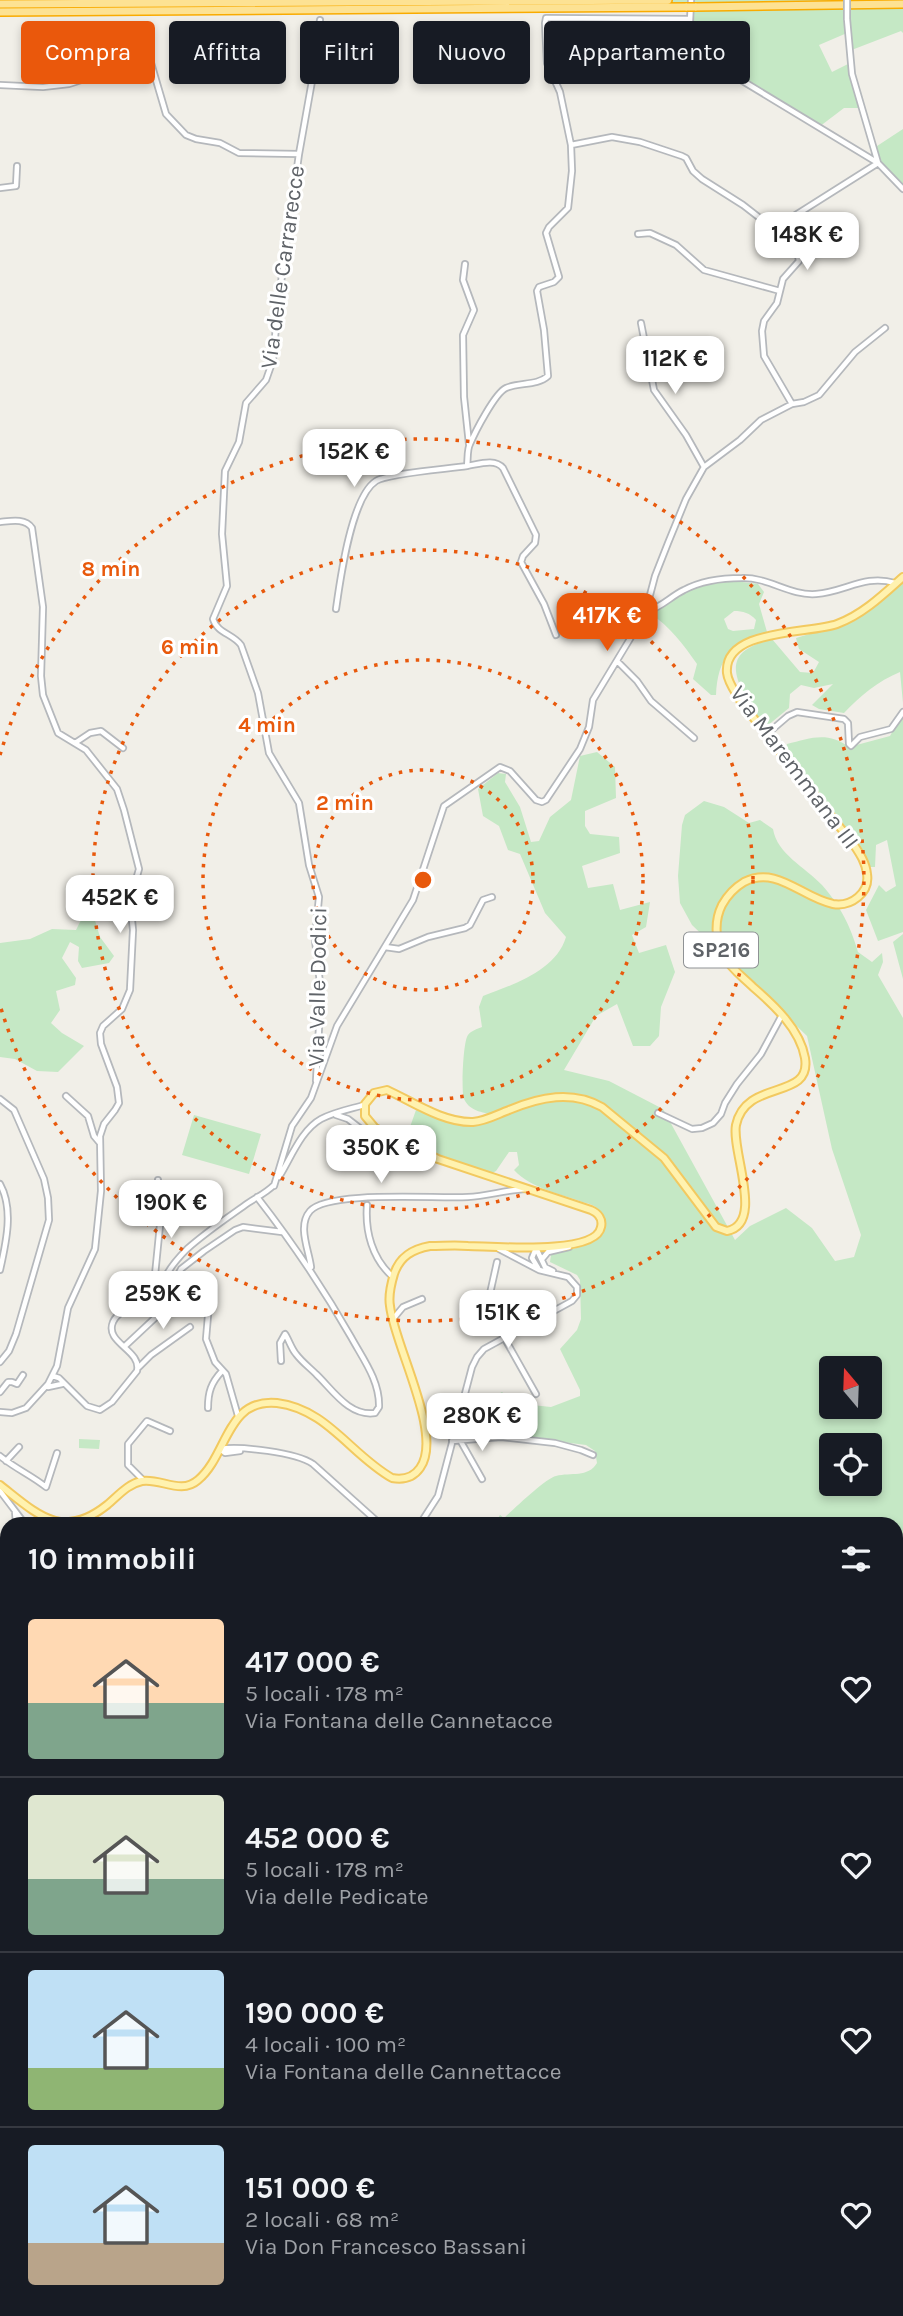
<!DOCTYPE html>
<html lang="it">
<meta charset="utf-8">
<style>
body{margin:0;font-family:Karla,sans-serif;background:#242831;color:#f1f3f6;height:100vh;display:flex;flex-direction:column;font-size:26px;white-space:nowrap}
*{box-sizing:border-box;margin:0}
p{font-size:23px;color:#9ea1a6}
.icon{flex:none;width:38px;height:38px;fill:none;stroke:currentColor;stroke-width:2;stroke-linecap:round;stroke-linejoin:round}
.map{position:relative;flex:1;overflow:hidden}
.panel{position:absolute;left:0px;top:1517px;width:903px;height:800px;display:flex;flex-direction:column;background:#171b24;border-radius:21px 21px 0 0;box-shadow:0 4px 10px #0003}
.panel>*{flex:none}
.top-card{position:absolute;left:21px;top:21px;width:861px;height:63px;display:flex;gap:14px}
.needle{width:46px;rotate:341deg}
.fabs{position:absolute;left:819px;top:1356px;display:grid;gap:14px}
.fabs a{display:grid;place-items:center;width:63px;height:63px;border-radius:7px;background:#171b24;box-shadow:0 4px 10px #0003;font-size:35px}
.price{position:absolute;translate:-50% -60px;padding:0 16px;border-radius:14px;background:#fff;color:#222;font-size:23px;line-height:46px;filter:drop-shadow(0 2px 4px #0008)}
.price::after{content:'';position:absolute;left:50%;top:42px;width:21px;height:16px;margin-left:-10px;background:inherit;clip-path:polygon(0 0,100% 0,50% 100%)}
.price.current{background:#ea580c;color:#fff}
ul{padding:0;list-style:none}
li{display:flex;align-items:center;gap:21px;height:175px;padding:0 28px}
li+li{border-top:2px solid #363941}
li span{display:grid;place-items:center;flex:none;width:196px;height:140px;border-radius:7px;color:#555}
li>.icon{margin-inline-start:auto}
span .icon{width:84px;height:84px;fill:#fffc;stroke-width:1}
li b{font-size:30px}
h2{display:flex;justify-content:space-between;align-items:center;height:84px;padding:0 28px;font-size:30px}
.tag{padding:0 24px;border-radius:7px;background:#171b24;box-shadow:0 4px 10px #0003;font-size:24px;line-height:63px}
.tag.current{background:#ea580c;color:#fff}
.map>svg:first-child{display:block}
</style>
<div class="map">
<svg width="903" height="2316" viewBox="0 0 903 2316">
<rect width="100%" height="100%" fill="#f1efe8"/>
<path fill="#fce8e6" d="M7,1586V1667L0,1666V1604L2,1593Z"/>
<path fill="#c5e8c5" fill-rule="evenodd" d="M659,0H903V33L901,31L849,51L847,33L819,45L832,72L850,63L862,108H844L819,127L736,77L696,36L687,7H666Z
M903,129V189L878,163L874,148Z
M735,581L758,584L764,592L759,604L767,632C732,644 718,656 716,695H711L693,679L697,664C683,644 670,627 650,613C681,590 698,584 735,581ZM734,611C743,611 750,613 756,620L754,629L733,631L728,629L724,619Z
M903,582V703L900,672C878,681 860,696 844,713L819,709L812,705L833,684L814,688L801,685L790,694L789,708L767,726C756,716 751,707 744,694C726,660 739,648 772,639L800,672L813,673L819,662L799,649L796,638L856,620Z
M903,712V932L878,941L866,910L879,885L886,892L896,886L887,840L876,845L875,867H869L864,853L785,752L787,744C810,738 828,731 849,747L890,736Z
M597,752L615,767L616,798L585,811V826L590,834L619,837L620,853L582,866L588,888L613,884L620,910L650,902L646,927L632,935L639,953L666,945L675,972L661,1007L659,1036L650,1046H633L617,1004L596,1016L564,1070L609,1081L663,1109L735,1240L750,1226L786,1208L812,1228L835,1261L854,1257L861,1235L832,1149L807,1036L692,925L680,903L678,876L682,825L685,815L704,801L724,807L749,823L760,820L773,829C777,854 805,867 822,885C841,907 850,925 858,952L872,962L882,953L883,962L878,975L903,1018V1927L896,1930V1524H494L500,1515L504,1518C514,1509 546,1478 556,1476C571,1472 588,1478 597,1463L595,1451L586,1445L501,1434L494,1397L502,1392L513,1403L551,1407L580,1396V1390L560,1349L577,1330L581,1319L580,1280L577,1275L550,1262L551,1255C565,1251 579,1248 592,1242C607,1236 611,1218 597,1208C594,1205 587,1203 582,1202C559,1193 532,1189 514,1170L519,1165L517,1152H509L496,1171L490,1174L436,1156L405,1141L416,1110L457,1123L497,1115C485,1113 470,1112 464,1099C461,1092 463,1041 468,1035C471,1031 477,1029 482,1027L479,1007L483,996C512,985 556,971 566,937L545,913L520,854L508,850L499,826L483,816L478,789L498,773L506,774L505,782L520,807L531,842L539,841L550,817L571,800L580,756ZM831,1368H870V1407H831ZM831,1446H870V1484H831Z
M85,912L94,917L100,937L114,956L109,963L82,968L78,961L79,947L70,942L62,958L76,978L75,985L56,991L60,1010L51,1023L62,1033L84,1046L58,1072L37,1071L15,1059L0,1057V943L30,939L52,929L76,930Z
M903,934V979L893,942Z
M194,1115L261,1134L249,1174L182,1155Z
M79,1439L100,1440L99,1449L79,1448Z
M7,1692V2125L0,2122V1709Z
M896,2185L898,2189L903,2191V2217H896Z"/>
<g fill="none" stroke-linecap="round" stroke-linejoin="round">
<g stroke="#b5b8bc" stroke-width="8">
<path id="minor" d="M691,0L690,22L693,31L731,74L878,163L903,189
M847,19L852,74L878,163
M0,85L43,87L69,84L146,59L151,63L166,114L186,135L196,139L220,143L239,153L299,154
M571,145L560,92L547,63L545,23L546,18L690,19
M0,188L16,186L17,166
M638,234L650,233L676,245L704,270L780,291
M465,264L463,280L474,310L463,335L464,397L469,444
M641,323L654,390L686,435L704,467
M792,404L764,356L762,331L764,321L777,303L783,279L799,261L791,218L878,163
M0,522C11,521 25,518 32,528L43,607L41,676L43,695L58,733L86,750L117,789L124,810L139,869L130,901L133,930L130,990L122,1009L103,1026L100,1033L101,1044L117,1087L119,1103L115,1110L104,1124L100,1136L101,1191L95,1249L68,1308L57,1366L48,1384L26,1408L12,1413L0,1412
M336,609C340,581 351,497 376,481C389,473 448,469 467,466
M647,611C661,608 671,596 684,590C701,581 724,578 742,578C768,577 790,596 816,594C846,592 864,574 895,583
M556,635L544,604L521,562L523,556L535,543L536,535L503,468C495,458 479,464 467,466C468,459 467,449 470,444C475,432 495,393 506,388C519,382 537,386 548,376L544,330L537,291L539,287L554,282L559,277L546,233L549,227L568,208L572,171L571,145L612,137L640,142L682,156L686,158L693,171L702,179L743,205L765,222L773,224L791,218
M617,661L637,681L651,701L694,738
M767,734L788,716L797,712L844,719L848,723L849,744L851,746L860,737L891,729L903,712
M75,743L90,733L101,731L123,748
M385,947L399,949L428,937L465,928L470,925L483,900L492,897
M316,1081L321,992L315,940L319,897L309,865L299,803L269,753L258,693L241,645C233,634 217,633 213,619L227,586L222,534L225,471L239,442L246,403L266,380L273,360L278,304L299,154L312,81L320,20
M66,1096L88,1116L94,1136L99,1142
M0,1099L14,1110L44,1179L48,1198L49,1220L16,1334L9,1351L0,1362
M658,1113L692,1129L702,1128L713,1123L721,1114L725,1103L737,1084L761,1054L782,1015
M336,1115L348,1119L383,1146L431,1158
M279,1177C291,1158 301,1130 321,1119C334,1112 350,1109 364,1105
M0,1184C14,1209 6,1243 0,1270
M274,1186L292,1126L311,1098L337,1026L413,900L444,806L500,767L510,771L536,800L542,802L546,800L580,749L589,727L593,700L645,614L655,576L668,543L686,499L704,467L740,440L761,420L792,404L804,402L819,395L855,352L885,328
M257,1197C292,1242 323,1288 351,1337C363,1359 380,1381 379,1407L375,1413C349,1417 332,1389 316,1374C309,1367 302,1362 296,1354C291,1348 289,1340 285,1334L280,1343L281,1361
M367,1205C365,1231 372,1259 393,1277
M536,1248L545,1267L553,1271
M536,1248L532,1258L538,1268
M499,1249L539,1270L568,1277L577,1287
M543,1258L548,1252L569,1247
M497,1262L487,1307L536,1394
M311,1267C309,1250 297,1226 310,1211C328,1190 437,1199 468,1197C487,1196 506,1190 526,1189
M153,1295L160,1225L158,1180
M209,1304L206,1339L215,1362L226,1374L238,1416
M393,1319L403,1307L422,1299
M125,1346L156,1317L181,1269L204,1251L235,1230L243,1227L282,1232
M139,1367L151,1355L190,1327
M53,1376L59,1378L87,1406L100,1410L112,1402L137,1371C142,1350 104,1343 113,1322C121,1305 143,1309 153,1297C159,1291 162,1281 167,1274C172,1265 180,1256 187,1249C206,1232 227,1218 248,1203C257,1197 266,1193 274,1185
M48,1387L62,1384
M0,1392L8,1382H12L17,1384L23,1375
M208,1408C208,1392 211,1383 222,1371
M460,1440L482,1479
M452,1441L501,1437L555,1443L581,1450L593,1455
M220,1449C240,1446 296,1452 313,1464L380,1524
M220,1449L225,1453L240,1451
M0,1456C16,1469 31,1475 46,1487L57,1453
M6,1461L19,1447
M143,1480L128,1465V1444L147,1421L170,1431
M0,1491L25,1524
M15,1511L16,1524
M420,1524L438,1496L472,1367L477,1357L484,1349L572,1301L577,1295V1287
M0,1592L7,1581
M896,1783L903,1781
M896,2124L903,2127
M896,2267H903
M783,2310L800,2316
M874,2310L876,2316"/>
</g>
<g stroke="#f2c960" stroke-width="10">
<path id="major" d="M0,1485C37,1514 62,1541 107,1505C117,1497 127,1484 142,1481C161,1478 181,1495 198,1480C228,1455 226,1398 277,1403C327,1409 351,1455 392,1478C403,1480 413,1478 420,1468C444,1435 394,1345 390,1306C388,1295 391,1284 394,1274C400,1256 413,1249 430,1246C443,1246 455,1245 468,1246C490,1246 596,1256 601,1227C603,1219 598,1213 591,1210L438,1159L375,1128L365,1116V1104L374,1093L387,1090C413,1102 444,1123 473,1122C486,1121 498,1114 509,1110C540,1097 572,1090 602,1107L664,1158L716,1227L727,1231C765,1224 731,1151 736,1125C746,1078 812,1101 805,1058C800,1029 774,1005 753,987C743,977 731,969 724,956C715,941 714,921 722,905C727,896 734,888 744,882C777,865 802,898 833,904C851,907 870,893 867,874C866,863 860,854 854,845L741,702C736,693 728,683 727,673C723,628 810,634 837,624C862,615 883,595 903,577"/>
</g>
<g stroke="#f9ab00" stroke-width="10">
<path id="highway" d="M0,4L668,0
M695,7L903,4
M0,12L687,7"/>
</g>
<use href="#minor" stroke="#fff" stroke-width="4.5"/>
<use href="#major" stroke="#fff2af" stroke-width="6"/>
<use href="#highway" stroke="#fde293" stroke-width="7"/>
<g stroke="#b5b8bc" stroke-width="8" stroke-linecap="butt">
<path id="minor-bridge" d="M847,0V19"/>
</g>
<g stroke="#f9ab00" stroke-width="10" stroke-linecap="butt">
<path id="highway-bridge" d="M687,7H695"/>
</g>
<use href="#minor-bridge" stroke="#fff" stroke-width="4.5"/>
<use href="#highway-bridge" stroke="#fde293" stroke-width="7"/>
</g>
<g fill="none" stroke="#e8590c" stroke-width="3.5" stroke-dasharray="3.5 7">
<circle cx="423" cy="880" r="110"/>
<circle cx="423" cy="880" r="220"/>
<circle cx="423" cy="880" r="330"/>
<path d="M0 755A441 441 0 1 1 0 1005"/>
</g>
<g text-anchor="middle" stroke-width="6" stroke-linejoin="round" paint-order="stroke">
<rect fill="#fff" stroke="#8f9295" stroke-width="2" x="684" y="932.5" width="74" height="35" rx="5"/>
<g font-size="21" font-weight="bold" fill="#5f6368">
<text x="721" y="957">SP216</text>
</g>
<g font-size="23" fill="#5f6368" stroke="#fff">
<text transform="translate(282 267) rotate(-82)" y="8">Via delle Carrarecce</text>
<text transform="translate(795 767) rotate(53)" y="8">Via Maremmana III</text>
<text transform="translate(317 987) rotate(-89)" y="8">Via Valle Dodici</text>
</g>
</g>
<circle cx="423" cy="880" r="10" fill="#e8590c" stroke="#fff" stroke-width="3.5"/>
<g font-size="21" text-anchor="middle" font-weight="bold" fill="#e8590c" stroke="#fff" stroke-width="6" stroke-linejoin="round" paint-order="stroke">
<text x="111" y="576">8 min</text>
<text x="190" y="654">6 min</text>
<text x="267" y="732">4 min</text>
<text x="345" y="810">2 min</text>
</g>
</svg>
<div class="fabs">
<a><svg class="needle" viewBox="-14 -14 28 28"><path d="M0-13l5 13h-10z" fill="#e53935"/><path d="M0 13l5-13h-10z" fill="#9ea1a6"/></svg></a>
<a><svg class="icon" aria-label="locate" viewBox="0 0 24 24"><circle cx="12" cy="12" r="6"/><path d="M12 2v4M12 18v4M2 12h4M18 12h4"/></svg></a>
</div>
<b class="price" style="left:807px;top:272px">148K €</b>
<b class="price" style="left:675px;top:396px">112K €</b>
<b class="price" style="left:354px;top:489px">152K €</b>
<b class="price current" style="left:607px;top:653px">417K €</b>
<b class="price" style="left:120px;top:935px">452K €</b>
<b class="price" style="left:381px;top:1185px">350K €</b>
<b class="price" style="left:171px;top:1240px">190K €</b>
<b class="price" style="left:163px;top:1331px">259K €</b>
<b class="price" style="left:508px;top:1350px">151K €</b>
<b class="price" style="left:482px;top:1453px">280K €</b>
<div class="top-card">
<a class="tag current">Compra</a>
<a class="tag">Affitta</a>
<a class="tag">Filtri</a>
<a class="tag">Nuovo</a>
<a class="tag">Appartamento</a>
</div>
<section class="panel">
<h2>10 immobili<svg class="icon" aria-label="filters" viewBox="0 0 24 24"><path d="M4 7h16M4 17h16"/><circle cx="9" cy="7" r="2"/><circle cx="15" cy="17" r="2"/></svg></h2>
<ul>
<li><span style="background:linear-gradient(#ffd9b3 60%,#7fa58c 0)"><svg class="icon" aria-label="home" viewBox="0 0 24 24"><path d="M3 11l9-7 9 7M6 9v11h12V9"/></svg></span><div><b>417 000 €</b><p>5 locali · 178 m²</p><p>Via Fontana delle Cannetacce</p></div><svg class="icon" aria-label="heart" viewBox="0 0 24 24"><path d="M12 20l-8-8c-3-5 5-10 8-4 3-6 11-1 8 4z"/></svg></li>
<li><span style="background:linear-gradient(#dfe7d0 60%,#7fa58c 0)"><svg class="icon" aria-label="home" viewBox="0 0 24 24"><path d="M3 11l9-7 9 7M6 9v11h12V9"/></svg></span><div><b>452 000 €</b><p>5 locali · 178 m²</p><p>Via delle Pedicate</p></div><svg class="icon" aria-label="heart" viewBox="0 0 24 24"><path d="M12 20l-8-8c-3-5 5-10 8-4 3-6 11-1 8 4z"/></svg></li>
<li><span style="background:linear-gradient(#bfe0f5 70%,#8fb573 0)"><svg class="icon" aria-label="home" viewBox="0 0 24 24"><path d="M3 11l9-7 9 7M6 9v11h12V9"/></svg></span><div><b>190 000 €</b><p>4 locali · 100 m²</p><p>Via Fontana delle Cannettacce</p></div><svg class="icon" aria-label="heart" viewBox="0 0 24 24"><path d="M12 20l-8-8c-3-5 5-10 8-4 3-6 11-1 8 4z"/></svg></li>
<li><span style="background:linear-gradient(#bfe0f5 70%,#b9a48a 0)"><svg class="icon" aria-label="home" viewBox="0 0 24 24"><path d="M3 11l9-7 9 7M6 9v11h12V9"/></svg></span><div><b>151 000 €</b><p>2 locali · 68 m²</p><p>Via Don Francesco Bassani</p></div><svg class="icon" aria-label="heart" viewBox="0 0 24 24"><path d="M12 20l-8-8c-3-5 5-10 8-4 3-6 11-1 8 4z"/></svg></li>
</ul>
</section>
</div>
